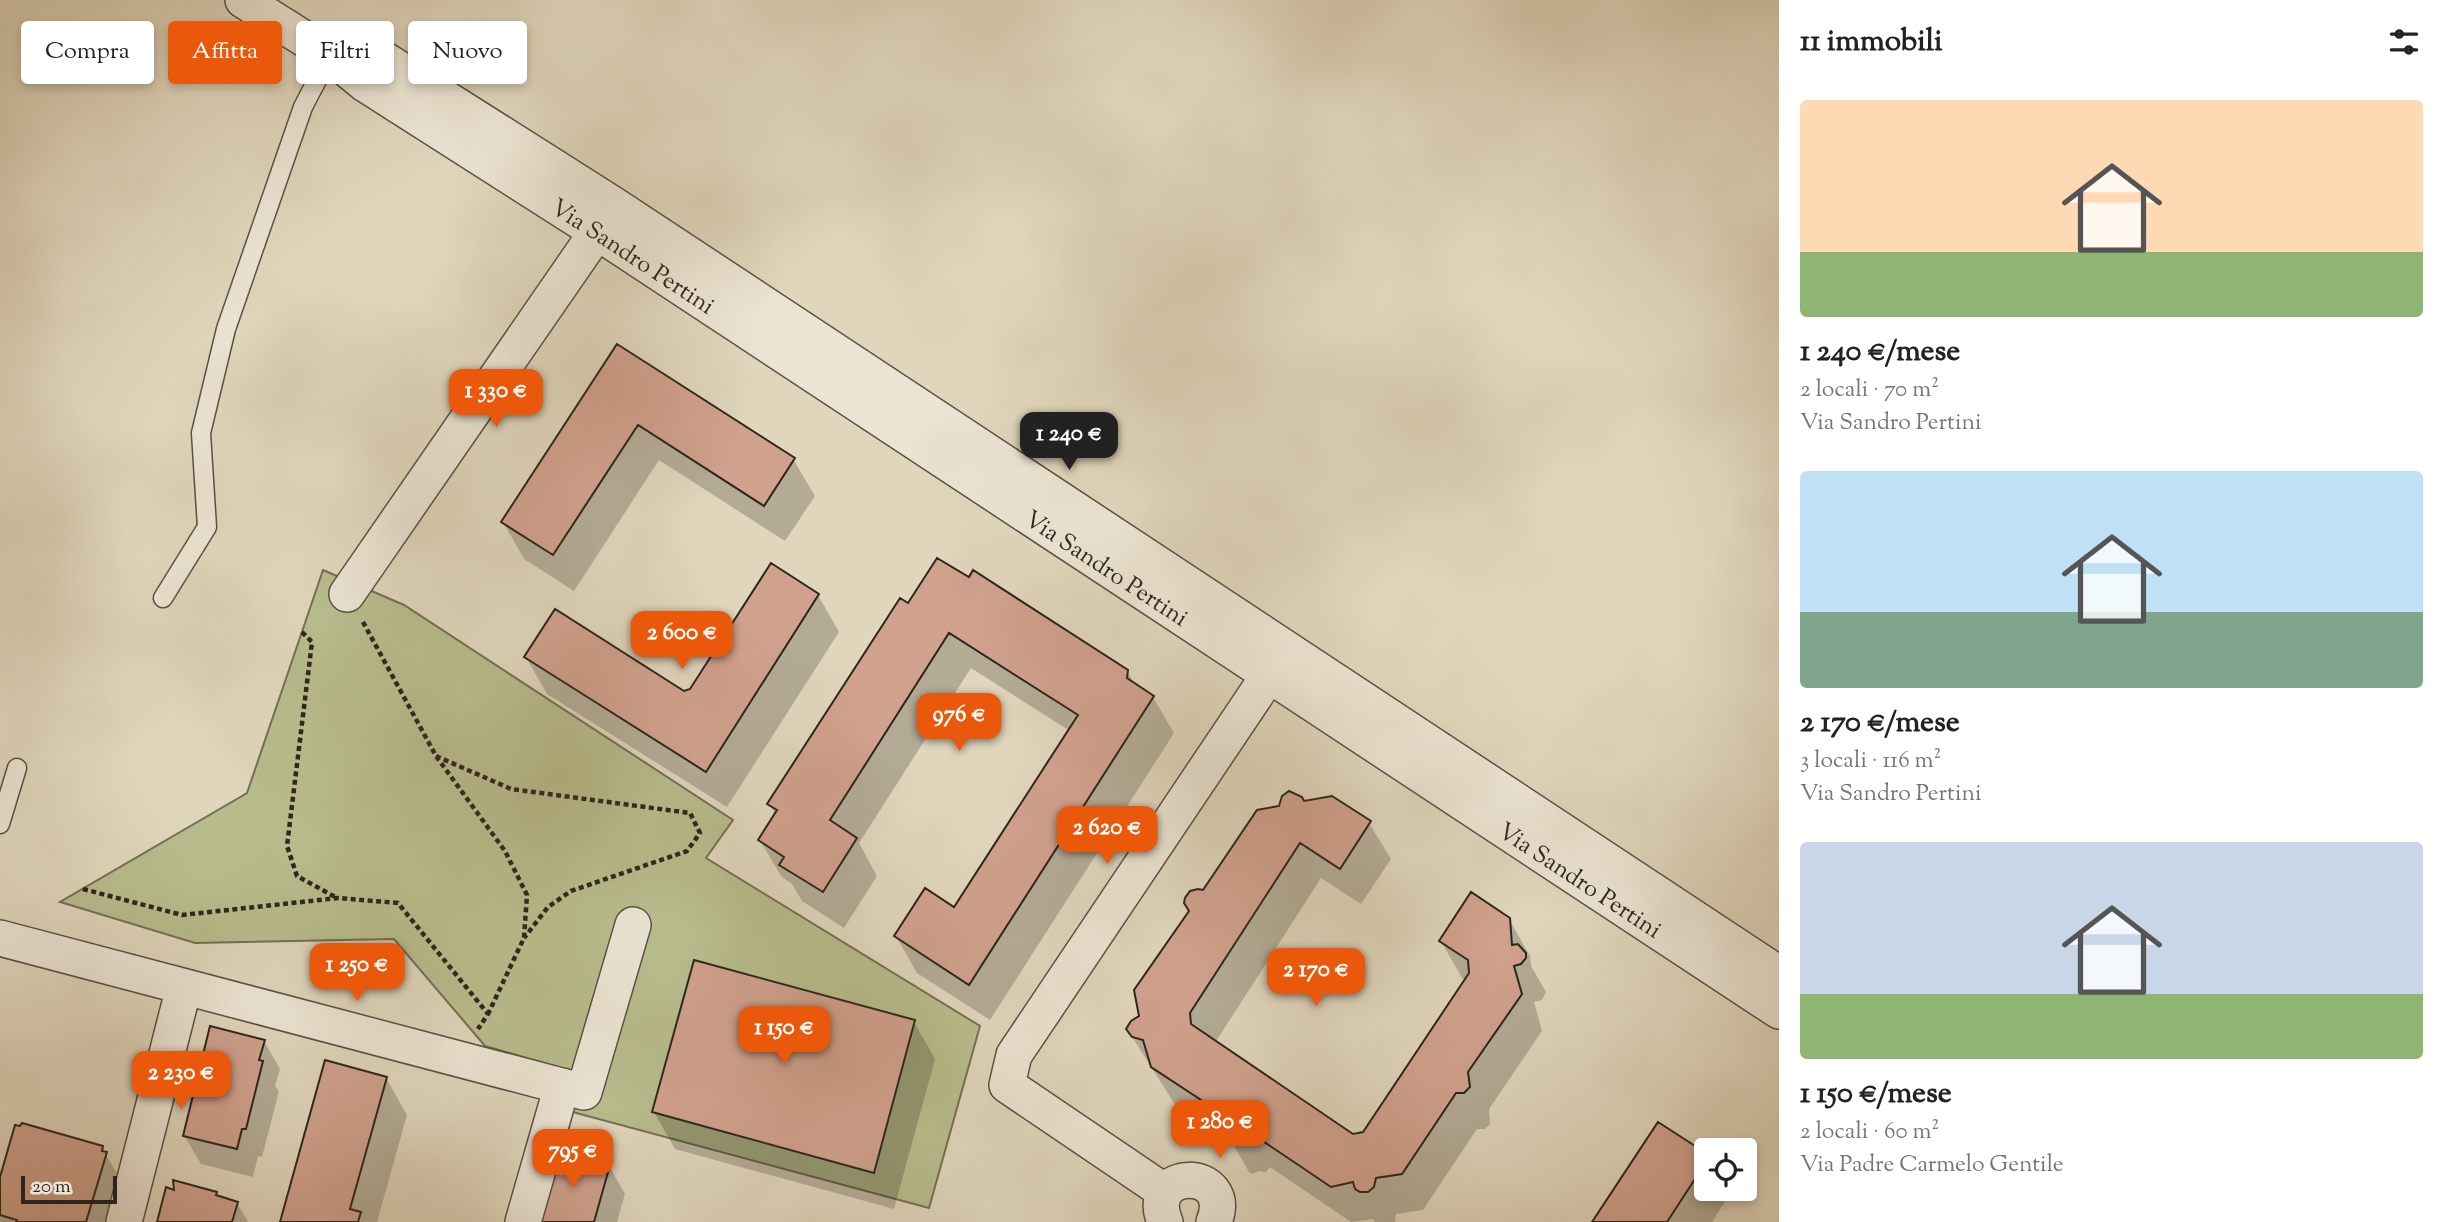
<!DOCTYPE html>
<html lang="it">
<meta charset="utf-8">
<style>
body{margin:0;font-family:"Sorts Mill Goudy",serif;background:#f2f2f2;color:#222;height:100vh;display:flex;flex-direction:column;font-size:26px;white-space:nowrap}
*{box-sizing:border-box;margin:0}
p{font-size:23px;color:#767676}
.icon{flex:none;width:38px;height:38px;fill:none;stroke:currentColor;stroke-width:2;stroke-linecap:round;stroke-linejoin:round}
.map{position:relative;flex:1;overflow:hidden}
.side{display:flex;flex-direction:column;background:#fff;width:665px}
.side>*{flex:none}
.hud{position:absolute;left:21px;top:21px;width:665px;height:63px;display:flex;gap:14px}
.controls{position:absolute;left:1694px;top:1138px;display:grid;gap:14px}
.controls a{display:grid;place-items:center;width:63px;height:63px;border-radius:7px;background:#fff;box-shadow:0 4px 10px #0003;font-size:35px}
.scale{position:absolute;left:21px;bottom:18px;width:96px;box-sizing:border-box;padding-left:7px;border:4px solid #2e251d;border-top:0;font-size:19px;line-height:24px;white-space:nowrap;color:#2e251d;-webkit-text-stroke:5px #ebe4d3;paint-order:stroke}
.price{position:absolute;translate:-50% -60px;padding:0 16px;border-radius:14px;background:#ea580c;color:#fff;font-size:23px;line-height:46px;filter:drop-shadow(0 2px 4px #0008)}
.price::after{content:'';position:absolute;left:50%;top:42px;width:21px;height:16px;margin-left:-10px;background:inherit;clip-path:polygon(0 0,100% 0,50% 100%)}
.price.active{background:#222;color:#fff}
ul{padding:0;list-style:none}
li{display:grid;align-content:center;gap:14px;height:371px;padding:0 21px}
li span{display:grid;place-items:center;height:217px;border-radius:7px;color:#555}
li>.icon{margin-inline-start:auto}
span .icon{width:126px;height:126px;fill:#fffc;stroke-width:1}
li b{font-size:30px}
h2{display:flex;justify-content:space-between;align-items:center;height:84px;padding:0 21px;font-size:30px}
.tag{padding:0 24px;border-radius:7px;background:#fff;box-shadow:0 4px 10px #0003;font-size:24px;line-height:63px}
.tag.active{background:#ea580c;color:#fff}
main{display:flex;flex:1;min-height:0}
.map>svg:first-child{display:block}
</style>
<main>
<div class="map">
<svg width="1779" height="1222" viewBox="0 0 1779 1222">
<rect width="100%" height="100%" fill="#e0d6bc"/>
<filter id="stains"><feTurbulence type="fractalNoise" baseFrequency=".00286" numOctaves="4"/><feColorMatrix values="0 0 0 0 .2 0 0 0 0 .09 0 0 0 0 .02 0 0 0 .5 -.17"/></filter>
<radialGradient id="worn" r=".72"><stop offset=".6" stop-color="#630" stop-opacity="0"/><stop offset="1" stop-color="#630" stop-opacity=".3"/></radialGradient>
<path fill="#b8bc8d" stroke="#737055" stroke-width="2" d="M323,570L404,605L733,820L706,858L980,1026L929,1208L565,1110L562,1068L485,1046L394,939L195,943L60,902L247,793Z"/>
<path fill="#0003" d="M618,346L793,459L815,496L785,541L659,460L574,591L524,559L503,522Z
M818,595L839,632L727,807L547,694L526,657L684,692L691,691Z
M908,606L1127,671L1135,685L1153,697L1174,733L990,1020L917,973L896,936L955,909L1070,731L971,668L859,843L877,876L844,928L802,901L792,884L781,876L760,840L776,815L769,804Z
M1303,803L1369,823L1391,859L1361,904L1321,878L1215,1043L1353,1136L1365,1134L1466,981L1462,978L1441,941L1509,919L1530,956L1531,966L1546,992L1542,1000L1534,1002L1542,1031L1489,1109L1490,1124L1485,1129H1477L1423,1210L1396,1214L1395,1222H1375L1373,1219L1351,1222L1270,1167L1266,1172L1258,1171L1253,1174L1249,1172L1232,1142L1174,1103L1129,1032L1141,1016L1203,893Z
M914,1022L935,1059L894,1209L675,1149L654,1112Z
M264,1041L280,1069L275,1086L279,1091L262,1157L258,1156L253,1177L201,1164L184,1135Z
M386,1078L407,1115L377,1222H282Z
M1658,1124L1706,1155V1188H1727L1730,1194L1712,1222H1594Z
M102,1148L122,1182L110,1222H0V1183Z
M609,1166L625,1194L617,1222H537Z
M176,1192L216,1193L219,1198L237,1203L248,1222H159Z"/>
<path fill="#d0a18d" stroke="#2e251d" stroke-width="2" d="M617,344L795,458L764,506L638,425L553,555L501,522Z
M937,558L969,577L973,570L1128,670L1127,678L1154,696L969,985L894,936L925,888L954,907L1078,715L949,633L830,820L857,838L823,892L779,865L784,857L758,840L777,810L767,804L900,598L908,603Z
M771,563L819,594L706,772L524,657L555,609L684,691L690,689Z
M1289,791L1302,797L1304,801L1332,796L1371,821L1340,869L1300,843L1190,1013L1191,1024L1353,1134L1363,1132L1469,973L1468,960L1439,941L1471,892L1510,918L1512,945L1518,944L1526,953V958L1521,964L1514,966L1522,994L1468,1072L1470,1087L1464,1093H1456L1402,1174L1376,1178L1374,1187L1368,1192H1360L1355,1189L1353,1182L1331,1187L1248,1131L1245,1136L1236,1135L1232,1138L1226,1135L1228,1132L1227,1117L1151,1067L1143,1040L1132,1037L1126,1029L1131,1021L1139,1016L1134,990L1189,911L1184,903L1185,898L1190,891L1198,889L1203,890L1257,810L1279,806L1282,796Z
M694,960L915,1020L874,1173L652,1112Z
M210,1026L265,1040L259,1060L263,1061L246,1129H242L237,1149L183,1136Z
M325,1060L387,1077L350,1209L361,1212L358,1222H280Z
M1658,1122L1706,1153V1162L1667,1222H1592Z
M22,1123L103,1146L102,1151L107,1152L86,1222H16L17,1220L0,1215V1177L15,1125L20,1126Z
M557,1149L610,1165L594,1222H535Z
M173,1180L217,1192L216,1195L238,1202L232,1222H157L166,1187L174,1190Z"/>
<g fill="none" stroke-linecap="round" stroke-linejoin="round">
<g stroke="#5a5145" stroke-width="21">
<path id="lane" d="M163,598L207,527L201,433L226,329L303,107L330,55
M0,824L17,768"/>
</g>
<g stroke="#5a5145" stroke-width="38">
<g id="street">
<path id="s1" d="M243,0L330,55L365,84L597,232L1779,1011"/>
<path d="M330,55L382,58L614,205L1779,974"/>
<path d="M347,594L597,232"/>
<path d="M0,938L584,1092L633,925"/>
<path d="M1165,1192L1007,1085L1014,1055L1269,675"/>
<path d="M124,1222L184,987"/>
<path d="M523,1222L562,1086"/>
<path d="M1165,1222C1142,1167 1236,1166 1214,1222"/>
</g>
</g>
<path stroke="#2e251d" stroke-width="4.5" stroke-dasharray="5 3.5" stroke-linecap="butt" d="M363,622L436,756L505,851L527,895L524,938L488,1014
M302,632L312,642L287,846L297,876L337,898
M436,756L511,789L690,813L700,833L687,851L571,891L548,907L524,938
M83,889L182,915L338,898L398,903L488,1014L478,1029"/>
<use href="#lane" stroke="#ebe4d3" stroke-width="18"/>
<use href="#street" stroke="#ebe4d3" stroke-width="35"/>
</g>
<g text-anchor="middle" stroke-width="6" stroke-linejoin="round" paint-order="stroke">
<g font-size="24" fill="#2e251d" stroke="#ebe4d3">
<text dy="8" stroke="none"><textPath href="#s1" startOffset="467">Via Sandro Pertini</textPath></text>
<text dy="8" stroke="none"><textPath href="#s1" startOffset="1034">Via Sandro Pertini</textPath></text>
<text dy="8" stroke="none"><textPath href="#s1" startOffset="1601">Via Sandro Pertini</textPath></text>
</g>
</g>
<rect width="100%" height="100%" filter="url(#stains)"/>
<rect width="100%" height="100%" fill="url(#worn)"/>
</svg>
<div class="controls">
<a><svg class="icon" aria-label="locate" viewBox="0 0 24 24"><circle cx="12" cy="12" r="6"/><path d="M12 2v4M12 18v4M2 12h4M18 12h4"/></svg></a>
</div>
<div class="scale">20 m</div>
<b class="price" style="left:496px;top:429px">1 330 €</b>
<b class="price active" style="left:1069px;top:472px">1 240 €</b>
<b class="price" style="left:682px;top:671px">2 600 €</b>
<b class="price" style="left:959px;top:753px">976 €</b>
<b class="price" style="left:1107px;top:866px">2 620 €</b>
<b class="price" style="left:357px;top:1003px">1 250 €</b>
<b class="price" style="left:1316px;top:1008px">2 170 €</b>
<b class="price" style="left:784px;top:1066px">1 150 €</b>
<b class="price" style="left:181px;top:1111px">2 230 €</b>
<b class="price" style="left:1220px;top:1160px">1 280 €</b>
<b class="price" style="left:573px;top:1189px">795 €</b>
<div class="hud">
<a class="tag">Compra</a>
<a class="tag active">Affitta</a>
<a class="tag">Filtri</a>
<a class="tag">Nuovo</a>
</div>
</div>
<section class="side">
<h2>11 immobili<svg class="icon" aria-label="filters" viewBox="0 0 24 24"><path d="M4 7h16M4 17h16"/><circle cx="9" cy="7" r="2"/><circle cx="15" cy="17" r="2"/></svg></h2>
<ul>
<li><span style="background:linear-gradient(#ffd9b3 70%,#8fb573 0)"><svg class="icon" aria-label="home" viewBox="0 0 24 24"><path d="M3 11l9-7 9 7M6 9v11h12V9"/></svg></span><div><b>1 240 €/mese</b><p>2 locali · 70 m²</p><p>Via Sandro Pertini</p></div></li>
<li><span style="background:linear-gradient(#bfe0f5 65%,#7fa58c 0)"><svg class="icon" aria-label="home" viewBox="0 0 24 24"><path d="M3 11l9-7 9 7M6 9v11h12V9"/></svg></span><div><b>2 170 €/mese</b><p>3 locali · 116 m²</p><p>Via Sandro Pertini</p></div></li>
<li><span style="background:linear-gradient(#c9d6e8 70%,#8fb573 0)"><svg class="icon" aria-label="home" viewBox="0 0 24 24"><path d="M3 11l9-7 9 7M6 9v11h12V9"/></svg></span><div><b>1 150 €/mese</b><p>2 locali · 60 m²</p><p>Via Padre Carmelo Gentile</p></div></li>
</ul>
</section>
</main>
